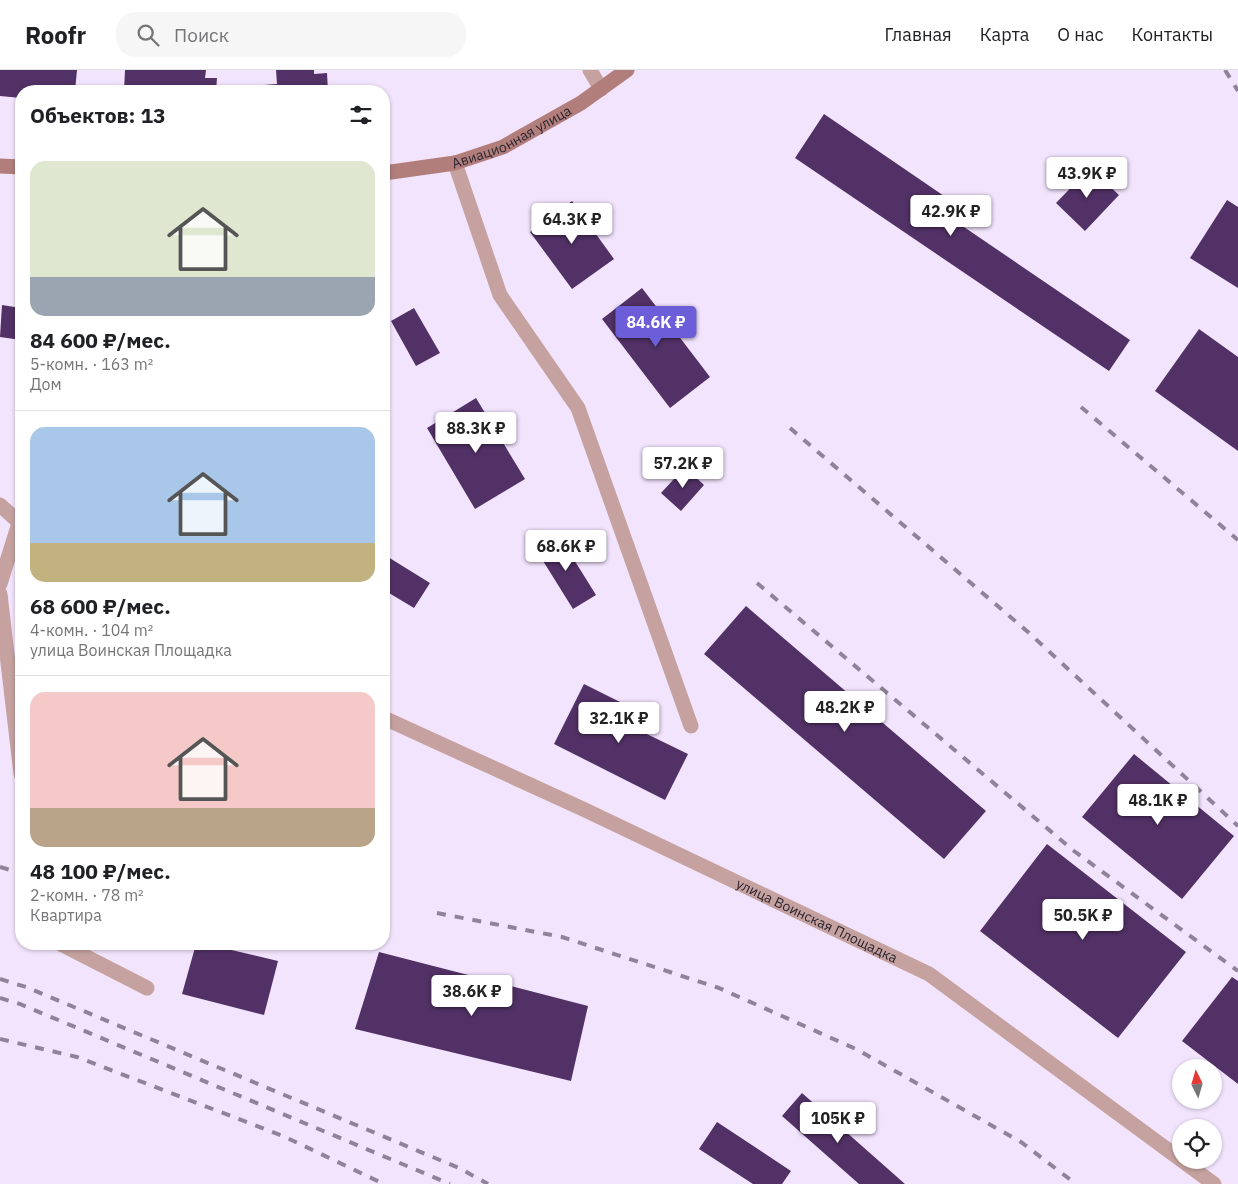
<!DOCTYPE html>
<html lang="ru">
<meta charset="utf-8">
<style>
body{margin:0;font-family:"IBM Plex Sans",sans-serif;background:#f6f6f6;color:#202124;height:100vh;display:flex;flex-direction:column;font-size:19px;white-space:nowrap}
*{box-sizing:border-box;margin:0}
p{font-size:16px;color:#757577}
.icon{flex:none;width:28px;height:28px;fill:none;stroke:currentColor;stroke-width:2;stroke-linecap:round;stroke-linejoin:round}
.map{position:relative;flex:1;overflow:hidden}
.drawer{position:absolute;left:15px;top:15px;width:375px;height:865px;display:flex;flex-direction:column;background:#fff;border-radius:20px;box-shadow:0 1px 4px #0004}
.drawer>*{flex:none}
.needle{width:32px;rotate:355deg}
.fabs{position:absolute;left:1172px;top:989px;display:grid;gap:10px}
.fabs a{display:grid;place-items:center;width:50px;height:50px;border-radius:50%;background:#fff;box-shadow:0 1px 4px #0004;font-size:25px}
.price{position:absolute;translate:-50% -42px;padding:0 11px;border-radius:5px;background:#fff;color:#222;font-size:16px;line-height:32px;filter:drop-shadow(0 1px 2px #0008)}
.price::after{content:'';position:absolute;left:50%;top:30px;width:15px;height:11px;margin-left:-8px;background:inherit;clip-path:polygon(0 0,100% 0,50% 100%)}
.price.selected{background:#6b5ed8;color:#fff}
ul{padding:0;list-style:none}
li{display:grid;align-content:center;gap:10px;height:265px;padding:0 15px}
li+li{border-top:1px solid #e0e0e0}
li span{display:grid;place-items:center;height:155px;border-radius:15px;color:#555}
li>.icon{margin-inline-start:auto}
span .icon{width:90px;height:90px;fill:#fffc;stroke-width:1}
li b{font-size:21px}
h2{display:flex;justify-content:space-between;align-items:center;height:60px;padding:0 15px;font-size:21px}
header{display:flex;align-items:center;gap:30px;box-sizing:border-box;height:70px;padding:0 25px;background:#fff;border-bottom:1px solid #e0e0e0}
header strong{font-size:24px}
nav{display:flex;gap:28px;margin-inline-start:auto;font-size:18px}
.search{width:350px;height:45px;background:#f6f6f6;display:flex;align-items:center;gap:12px;box-sizing:border-box;padding:0 18px;border-radius:20px;color:#757577;font-size:19px}
.map>svg:first-child{display:block}
</style>
<header>
<strong>Roofr</strong>
<div class="search"><svg class="icon" aria-label="search" viewBox="0 0 24 24"><circle cx="10" cy="10" r="6"/><path d="M15 15l6 6"/></svg>Поиск</div>
<nav><a>Главная</a><a>Карта</a><a>О нас</a><a>Контакты</a></nav>
</header>
<div class="map">
<svg width="1238" height="1114" viewBox="0 0 1238 1114">
<rect width="100%" height="100%" fill="#f3e4fe"/>
<path fill="#523166" d="M0,0H77L75,21H21V28L0,26Z
M125,0H206L205,8H217L216,21H124Z
M276,0H314V4L327,3L328,21H265L264,15L277,14Z
M824,44L947,128L939,140L1130,270L1109,301L795,88Z
M1090,98L1119,125L1085,161L1056,133Z
M1227,130L1238,137V218L1190,188Z
M572,131L614,189L572,219L530,162Z
M642,218L710,307L670,338L602,249Z
M2,235L21,238V270L0,267Z
M414,238L440,283L416,296L391,251Z
M1199,259L1238,287V381L1155,321Z
M476,328L525,409L475,439L427,358Z
M685,397L704,415L681,441L661,423Z
M558,464L596,525L573,539L535,478Z
M388,487L430,513L414,538L384,520V493Z
M746,536L986,741L944,789L704,584Z
M584,614L628,636L620,651L688,684L665,730L554,674Z
M1134,684L1234,766L1182,829L1082,747Z
M1047,774L1186,882L1118,968L980,861Z
M196,874H206L278,891L264,945L182,924Z
M379,882L588,936L571,1011L355,959Z
M1232,907L1238,911V1014L1182,971Z
M802,1023L905,1114H859L782,1046Z
M717,1052L791,1101L782,1114H753L699,1079Z"/>
<g fill="none" stroke-linecap="round" stroke-linejoin="round">
<path stroke="#c5a29f" stroke-width="15" d="M0,514L19,453
M0,524L21,704
M61,874L147,918"/>
<g stroke="#c5a29f" stroke-width="15">
<path d="M590,0L601,19"/>
<path d="M455,93L500,225L578,338L691,656"/>
<path d="M0,435L21,454"/>
<path id="s1" d="M384,648L583,739L929,904L1214,1114"/>
</g>
<g stroke="#b17e7b" stroke-width="15">
<path d="M0,96L21,97"/>
<path id="s2" d="M384,103L455,93L503,77L581,33L627,0"/>
</g>
<path stroke="#8f8497" stroke-width="4" stroke-dasharray="9 9" stroke-linecap="butt" d="M1225,0L1238,21
M1081,337L1238,470
M790,358L1028,562L1238,756
M757,513L1074,781L1238,901
M0,797L21,803
M437,843L562,867L719,918L856,979L1021,1072L1076,1114
M0,909L26,917L459,1098L488,1114
M0,928L20,934L450,1114
M0,969L77,987L283,1066L384,1114"/>
</g>
<g text-anchor="middle" stroke-width="5" stroke-linejoin="round" paint-order="stroke">
<g font-size="14" fill="#2c2531" stroke="#fff">
<text dy="5" stroke="none"><textPath href="#s2" startOffset="134">Авиационная улица</textPath></text>
<text dy="5" stroke="none"><textPath href="#s1" startOffset="478">улица Воинская Площадка</textPath></text>
</g>
</g>
</svg>
<div class="fabs">
<a><svg class="needle" viewBox="-14 -14 28 28"><path d="M0-13l5 13h-10z" fill="#e53935"/><path d="M0 13l5-13h-10z" fill="#757577"/></svg></a>
<a><svg class="icon" aria-label="locate" viewBox="0 0 24 24"><circle cx="12" cy="12" r="6"/><path d="M12 2v4M12 18v4M2 12h4M18 12h4"/></svg></a>
</div>
<b class="price" style="left:1087px;top:129px">43.9K ₽</b>
<b class="price" style="left:951px;top:167px">42.9K ₽</b>
<b class="price" style="left:572px;top:175px">64.3K ₽</b>
<b class="price selected" style="left:656px;top:278px">84.6K ₽</b>
<b class="price" style="left:476px;top:384px">88.3K ₽</b>
<b class="price" style="left:683px;top:419px">57.2K ₽</b>
<b class="price" style="left:566px;top:502px">68.6K ₽</b>
<b class="price" style="left:845px;top:663px">48.2K ₽</b>
<b class="price" style="left:619px;top:674px">32.1K ₽</b>
<b class="price" style="left:1158px;top:756px">48.1K ₽</b>
<b class="price" style="left:1083px;top:871px">50.5K ₽</b>
<b class="price" style="left:472px;top:947px">38.6K ₽</b>
<b class="price" style="left:838px;top:1074px">105K ₽</b>
<section class="drawer">
<h2>Объектов: 13<svg class="icon" aria-label="filters" viewBox="0 0 24 24"><path d="M4 7h16M4 17h16"/><circle cx="9" cy="7" r="2"/><circle cx="15" cy="17" r="2"/></svg></h2>
<ul>
<li><span style="background:linear-gradient(#dfe7d0 75%,#9aa5b1 0)"><svg class="icon" aria-label="home" viewBox="0 0 24 24"><path d="M3 11l9-7 9 7M6 9v11h12V9"/></svg></span><div><b>84 600 ₽/мес.</b><p>5-комн. · 163 m²</p><p>Дом</p></div></li>
<li><span style="background:linear-gradient(#a9c7e8 75%,#c2b280 0)"><svg class="icon" aria-label="home" viewBox="0 0 24 24"><path d="M3 11l9-7 9 7M6 9v11h12V9"/></svg></span><div><b>68 600 ₽/мес.</b><p>4-комн. · 104 m²</p><p>улица Воинская Площадка</p></div></li>
<li><span style="background:linear-gradient(#f6c9c9 75%,#b9a48a 0)"><svg class="icon" aria-label="home" viewBox="0 0 24 24"><path d="M3 11l9-7 9 7M6 9v11h12V9"/></svg></span><div><b>48 100 ₽/мес.</b><p>2-комн. · 78 m²</p><p>Квартира</p></div></li>
</ul>
</section>
</div>
